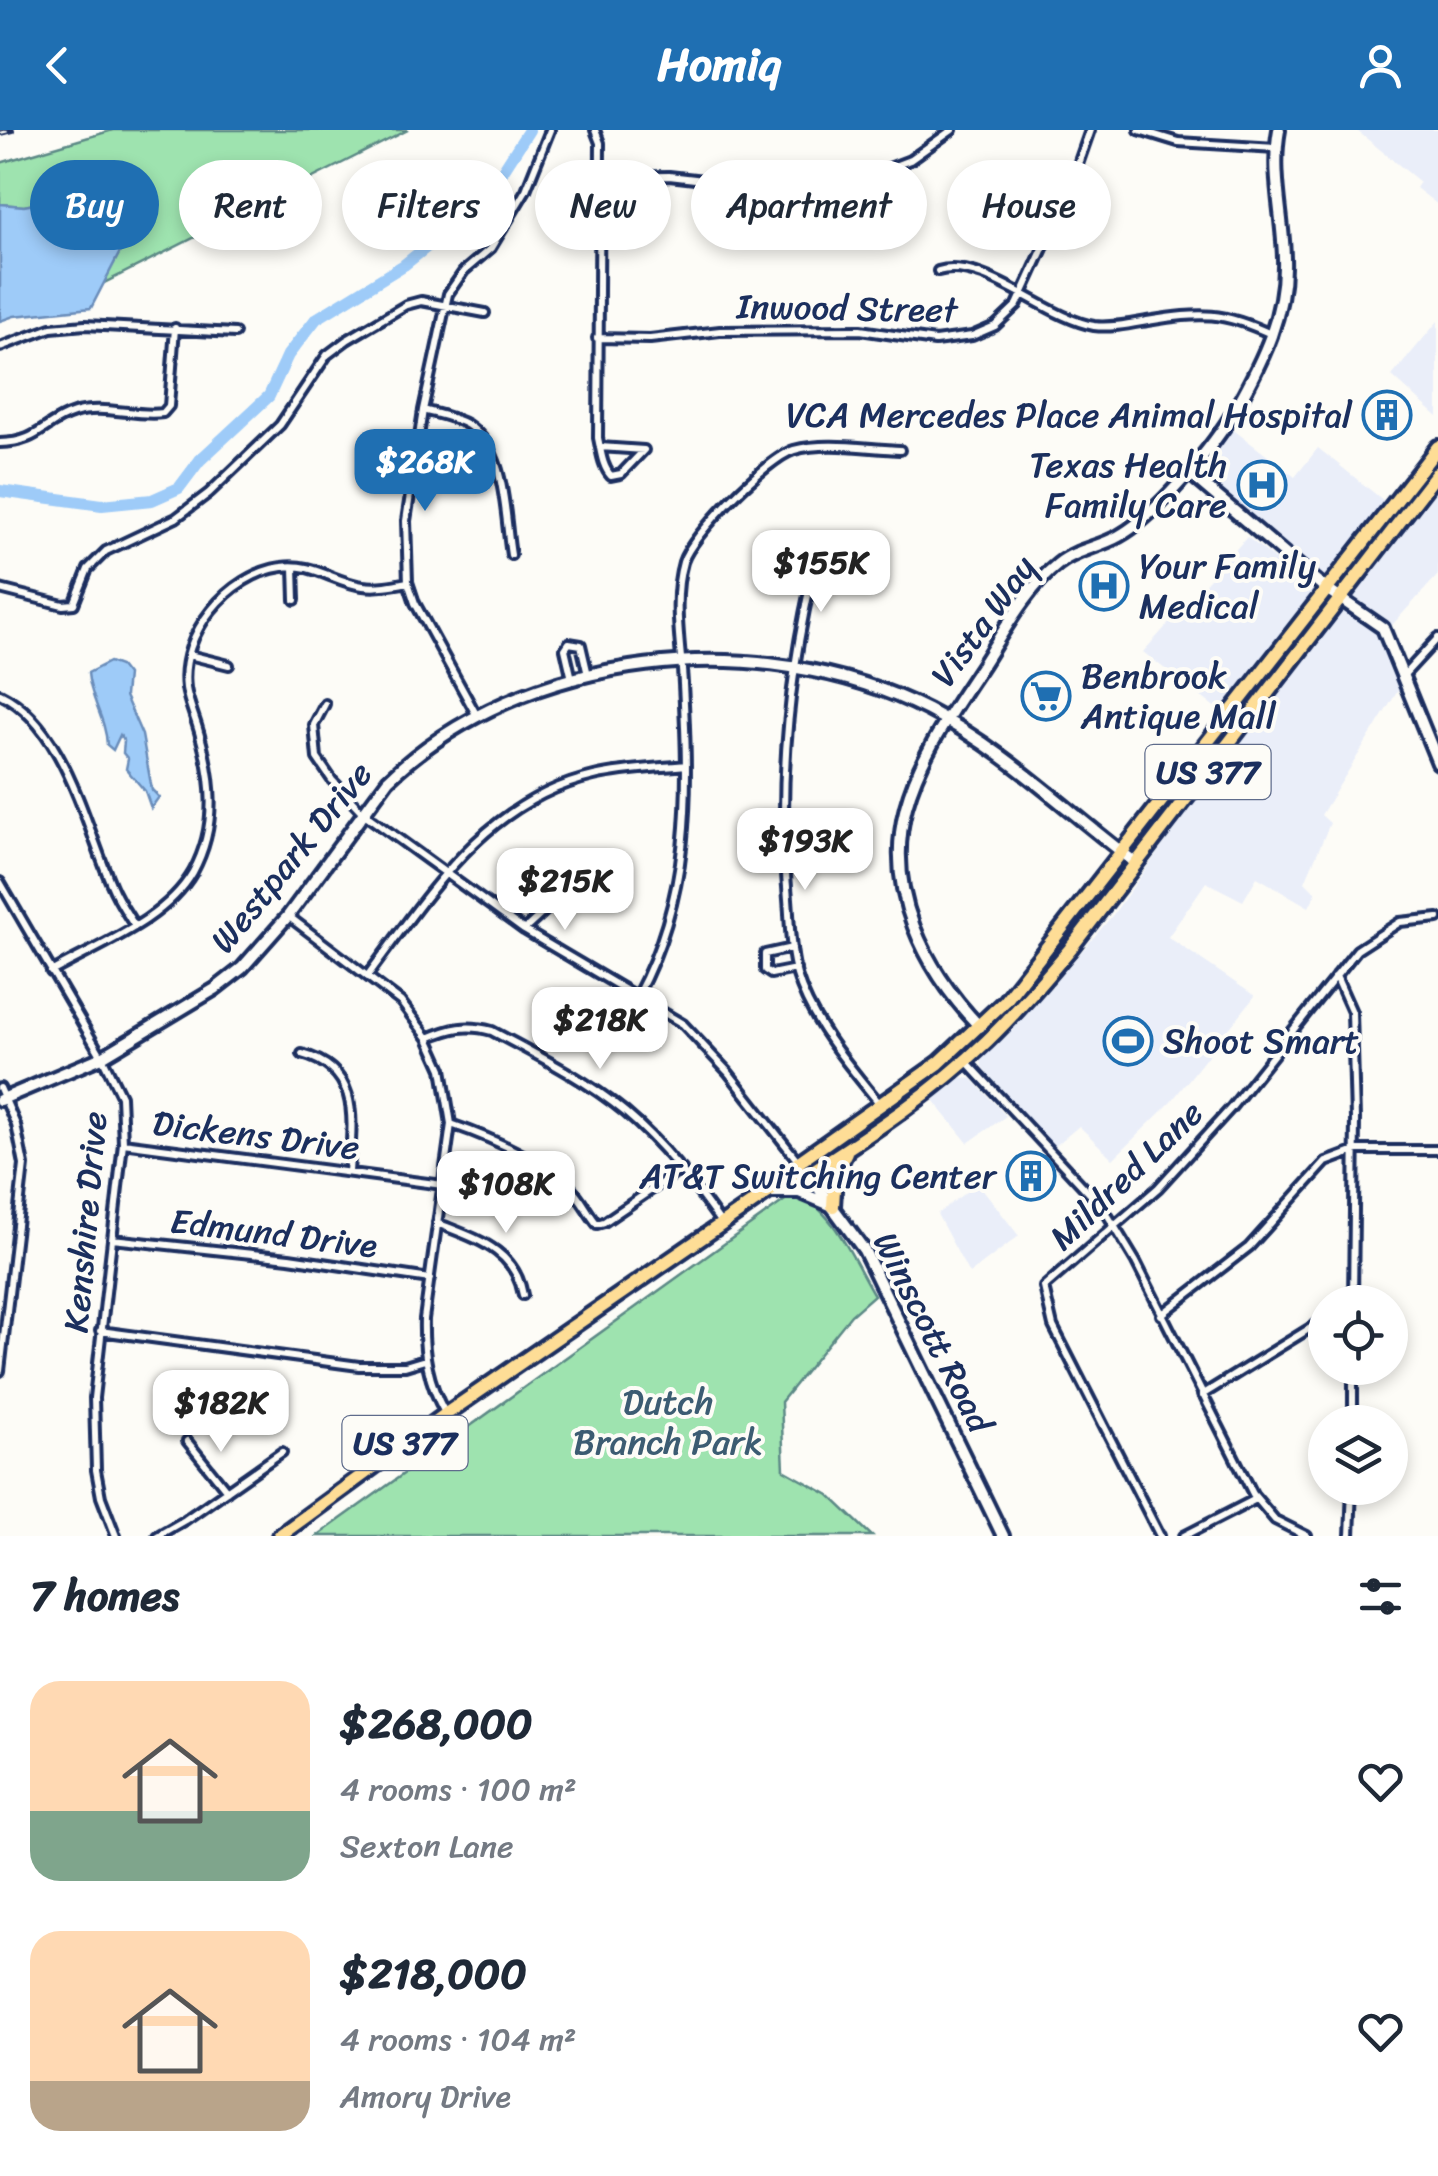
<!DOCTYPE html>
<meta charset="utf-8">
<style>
body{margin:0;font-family:Sriracha,sans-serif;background:#f6f6f7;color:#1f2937;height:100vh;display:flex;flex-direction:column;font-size:38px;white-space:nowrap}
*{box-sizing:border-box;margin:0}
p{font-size:32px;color:#747a83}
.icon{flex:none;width:55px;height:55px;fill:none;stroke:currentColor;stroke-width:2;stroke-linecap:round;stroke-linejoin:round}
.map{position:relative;height:1406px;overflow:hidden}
.side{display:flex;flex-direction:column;background:#fff;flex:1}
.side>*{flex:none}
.top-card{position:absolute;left:30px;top:30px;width:1380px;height:90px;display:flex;gap:20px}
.fabs{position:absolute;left:1308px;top:1155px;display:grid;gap:20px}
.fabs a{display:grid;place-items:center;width:100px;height:100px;border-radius:50%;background:#fff;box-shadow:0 5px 15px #0003;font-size:50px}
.price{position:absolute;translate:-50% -85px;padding:0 22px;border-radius:20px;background:#fff;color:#222;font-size:32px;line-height:65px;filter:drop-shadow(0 2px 5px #0008)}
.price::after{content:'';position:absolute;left:50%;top:60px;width:30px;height:22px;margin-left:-15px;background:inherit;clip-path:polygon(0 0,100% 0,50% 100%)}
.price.selected{background:#1f6fb2;color:#fff}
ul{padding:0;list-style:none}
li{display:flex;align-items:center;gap:30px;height:250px;padding:0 30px}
li span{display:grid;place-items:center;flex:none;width:280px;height:200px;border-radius:30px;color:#555}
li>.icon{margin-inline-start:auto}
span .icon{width:120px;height:120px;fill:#fffc;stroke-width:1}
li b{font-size:42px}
h2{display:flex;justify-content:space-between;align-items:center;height:120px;padding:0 30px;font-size:42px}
.tag{padding:0 35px;border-radius:45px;background:#fff;box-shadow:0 5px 15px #0003;font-size:35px;line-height:90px}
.tag.selected{background:#1f6fb2;color:#fff}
header{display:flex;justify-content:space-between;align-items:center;height:130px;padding:0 30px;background:#1f6fb2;color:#fff;font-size:45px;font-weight:700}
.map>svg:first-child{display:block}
</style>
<header><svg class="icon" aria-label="back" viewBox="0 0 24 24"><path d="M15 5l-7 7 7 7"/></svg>Homiq<svg class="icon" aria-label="person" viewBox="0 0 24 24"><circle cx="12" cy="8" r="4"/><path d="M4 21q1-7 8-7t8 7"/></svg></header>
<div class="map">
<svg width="1438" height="1406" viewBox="0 0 1438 1406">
<rect width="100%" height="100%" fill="#fdfcf7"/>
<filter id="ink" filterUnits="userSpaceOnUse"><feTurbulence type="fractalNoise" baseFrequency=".01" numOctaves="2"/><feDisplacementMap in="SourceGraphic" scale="20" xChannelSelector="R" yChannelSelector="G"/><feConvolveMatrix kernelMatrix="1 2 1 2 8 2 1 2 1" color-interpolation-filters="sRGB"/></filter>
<g filter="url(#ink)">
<path fill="#eaeef9" d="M1356,0H1438V75L1416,58L1420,52Z
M1438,191V287L1392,246Z
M1231,298L1295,347L1318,318L1384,371L1324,447L1274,411L1203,343Z
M1438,358V445L1382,506L1399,559L1321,685L1330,693L1305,752L1316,763L1309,777L1257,747L1243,771L1206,752L1168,807L1255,866L1171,972L1113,1029L1079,996L1054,1017L982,937L981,929L1045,864L1112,786L1245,601Z
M1247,407L1314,460L1221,582L1143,522Z
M960,947L972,949L1006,986L968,1013L933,970Z
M978,1053L1019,1106L969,1144L937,1084Z"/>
<path fill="#9ee3af" stroke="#5c8986" stroke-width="2.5" d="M113,0H408L102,154L122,118L104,88L50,71L24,76L0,74V33Z
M795,1063C834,1079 853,1130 874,1165L851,1185L781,1272L784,1340L829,1365L872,1406H317Z"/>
<path fill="#9ecbf8" stroke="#6a8dba" stroke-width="2.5" d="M50,71L121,95L125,102L122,118L91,178L14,186L0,191V74L24,76Z
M109,532L120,536L127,545L125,566L142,605L152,660L159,667L151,678L145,661L126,639L128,629L123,623L124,611L120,605L113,620L107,615C106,589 90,569 88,543Z"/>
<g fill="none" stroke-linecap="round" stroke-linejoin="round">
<path stroke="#9ecbf8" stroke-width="12" d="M0,361L102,375L152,370L179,358L200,330L269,266L288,225L316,189L404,135L449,99L497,50L529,0"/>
<g stroke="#1b2f5e" stroke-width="14">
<path id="street" d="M595,0L600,13L598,308C601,321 602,336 611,346L621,344L644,320L600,317
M1139,0L1178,12L1276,18
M600,47L669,46L721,52L876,43L910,30L952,0
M938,141C984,127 1046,188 1094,196C1111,198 1130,194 1147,191C1203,182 1222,181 1273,205
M597,208L650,209L720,201L860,200L935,211L972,206L995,196L1017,175L1067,66L1090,0
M0,217L51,198L85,195L235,203
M423,280C437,284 455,287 468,295C507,321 504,383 511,425
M0,313C40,312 42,293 74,283C102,274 135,287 163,283L169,276L175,198
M817,426C789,539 777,653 788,769C790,794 790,821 797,845C811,892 849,936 880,974
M294,437L295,470
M0,459L63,475L74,474L88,439L106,421L176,388L209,363L280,295L327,225L347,210L406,175L421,171L485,183
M189,525L229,535
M1402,547L1438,508
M572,549L565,519L569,513L581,515L588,545
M0,564C64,595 85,694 111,754C117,769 126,782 134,795
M325,574L314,595L317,628L332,650L363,683L524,800L683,894L728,942L798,1031
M477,586L415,473L408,452L406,391L423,280L448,164L464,141L491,118L526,60L550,0
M0,752L102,927L121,966L123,1013L94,1268L96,1340L101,1367L116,1406
M288,786L401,872L428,908L442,939L451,994L424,1189C423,1223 428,1252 445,1283
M524,800L549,777L586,753
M792,818L765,824V840L771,844L796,839
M51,842C98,815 165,791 193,742C218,696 213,650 199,602C195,587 188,572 186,558C179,504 229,444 282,437C312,432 334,452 363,456C378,458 393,455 408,452
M368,845C430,762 487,670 594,646C624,639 656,638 686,635
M1336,846L1352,882L1355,989L1353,1172
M637,866C691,765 689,665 683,554C681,515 672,470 683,432C691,406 767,328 794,320C826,311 868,319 900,320
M428,908C451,898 467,894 492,901C537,925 585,949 625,982C663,1014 692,1052 721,1093
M302,924C362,940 352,992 349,1042
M966,931L1104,1079L1136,1132L1253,1364L1275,1390L1307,1406
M0,958L16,995L24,1035L0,1241
M451,994C492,1008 535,1027 569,1056C581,1067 587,1082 597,1094L604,1092L682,1039
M123,1013L443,1055
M437,1093C476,1109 515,1119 523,1165
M112,1109L289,1128L430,1149
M1161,1185L1249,1117L1326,1032L1358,1020H1438
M100,1201L359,1236H405L425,1230
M1353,1238V1292
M1202,1265L1325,1189
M187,1311L227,1361
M157,1406L185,1390L282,1322
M1160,1406L1053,1196L1044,1157L1158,1058L1231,978L1357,820L1400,792L1438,788
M1184,1406L1256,1369
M1350,1406L1352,1358"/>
</g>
<g stroke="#1b2f5e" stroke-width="18">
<path id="secondary" d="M1187,341L1325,458L1383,498L1438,633
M980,897C924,839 884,760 906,677C920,625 952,581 981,537C1003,503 1025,460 1058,434C1075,420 1100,417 1119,406C1157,385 1215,315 1236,278C1263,230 1286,184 1284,128C1283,85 1271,43 1279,0
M0,970L102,927L215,859L242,838L288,786L388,650C522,520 763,496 928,580C1004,619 1068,682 1136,733
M806,1041L864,1120L1003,1406
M769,1062H799L830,1075"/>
</g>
<g stroke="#1b2f5e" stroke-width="20">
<path id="highway" d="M793,1045L808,1044C871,1004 934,962 987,911C1017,882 1043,851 1070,819L1438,342
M833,1076L835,1044L846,1022
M279,1406L446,1284L793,1045L799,1032L939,933L1005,871L1438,317"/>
</g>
<use href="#street" stroke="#fdfcf7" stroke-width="6"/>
<use href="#secondary" stroke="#fdfcf7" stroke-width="10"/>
<use href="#highway" stroke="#fedd96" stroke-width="12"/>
<g stroke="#1b2f5e" stroke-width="6">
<path id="rail" d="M0,3L12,0"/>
</g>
<use href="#rail" stroke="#fdfcf7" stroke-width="2.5" stroke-dasharray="8" stroke-linecap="butt"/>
</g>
</g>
<defs>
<g id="building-ring" transform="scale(2.5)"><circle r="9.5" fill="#fdfcf7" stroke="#1f6fb2" stroke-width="1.5"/><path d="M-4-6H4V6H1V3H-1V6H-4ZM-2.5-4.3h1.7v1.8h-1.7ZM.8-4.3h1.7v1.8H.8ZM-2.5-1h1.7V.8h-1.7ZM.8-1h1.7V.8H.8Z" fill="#1f6fb2"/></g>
<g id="hospital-ring" transform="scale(2.5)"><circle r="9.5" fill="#fdfcf7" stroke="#1f6fb2" stroke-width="1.5"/><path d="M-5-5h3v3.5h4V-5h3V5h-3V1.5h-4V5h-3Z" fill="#1f6fb2"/></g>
<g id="supermarket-ring" transform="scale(2.5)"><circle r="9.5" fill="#fdfcf7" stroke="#1f6fb2" stroke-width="1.5"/><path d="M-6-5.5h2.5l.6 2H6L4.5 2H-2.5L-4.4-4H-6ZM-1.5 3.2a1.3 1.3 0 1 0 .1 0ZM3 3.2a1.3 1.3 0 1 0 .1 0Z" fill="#1f6fb2"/></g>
<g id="stadium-ring" transform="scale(2.5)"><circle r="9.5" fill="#fdfcf7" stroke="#1f6fb2" stroke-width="1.5"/><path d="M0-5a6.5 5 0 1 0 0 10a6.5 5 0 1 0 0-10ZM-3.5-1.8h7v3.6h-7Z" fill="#1f6fb2"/></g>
</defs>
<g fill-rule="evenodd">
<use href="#building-ring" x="1387" y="285"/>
<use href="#hospital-ring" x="1262" y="355"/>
<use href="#hospital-ring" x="1104" y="456"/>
<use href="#supermarket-ring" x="1046" y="566"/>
<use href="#stadium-ring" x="1128" y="911"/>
<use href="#building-ring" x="1031" y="1046"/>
</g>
<g text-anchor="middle" stroke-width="8" stroke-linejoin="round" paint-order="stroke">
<g fill="#fdfcf7" stroke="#5f6c8c" stroke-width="2.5">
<rect x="1145.5" y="615" width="125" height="54" rx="8"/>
<rect x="342.5" y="1286" width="125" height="54" rx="8"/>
</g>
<g font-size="32" font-weight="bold" fill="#1b2f5e">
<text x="1208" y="653">US 377</text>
<text x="405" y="1324">US 377</text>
</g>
<g font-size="35" fill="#1b2f5e" stroke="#fdfcf7">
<text transform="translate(847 178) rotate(1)" y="12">Inwood Street</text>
<text transform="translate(983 491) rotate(-54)" y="12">Vista Way</text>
<text transform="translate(291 727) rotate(-51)" y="12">Westpark Drive</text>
<text transform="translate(256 1005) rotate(7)" y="12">Dickens Drive</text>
<text transform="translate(1126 1045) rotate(-44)" y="12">Mildred Lane</text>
<text transform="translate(85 1092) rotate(-85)" y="12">Kenshire Drive</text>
<text transform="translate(274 1103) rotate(7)" y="12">Edmund Drive</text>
<text transform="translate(933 1202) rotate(63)" y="12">Winscott Road</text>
</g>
<g font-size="35" fill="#1b2f5e" stroke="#fdfcf7" text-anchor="end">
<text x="1352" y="297">VCA Mercedes Place Animal Hospital</text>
<text x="1227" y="347">Texas Health<tspan x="1227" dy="40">Family Care</tspan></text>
<text x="1139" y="448" text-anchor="start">Your Family<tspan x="1139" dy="40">Medical</tspan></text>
<text x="1081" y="558" text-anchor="start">Benbrook<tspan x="1081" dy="40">Antique Mall</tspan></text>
<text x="1163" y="923" text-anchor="start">Shoot Smart</text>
<text x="996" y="1058">AT&amp;T Switching Center</text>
</g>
<g font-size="35" fill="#3c5c72" stroke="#fdfcf7">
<text x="668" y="1284">Dutch<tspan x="668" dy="40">Branch Park</tspan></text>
</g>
</g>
</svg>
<div class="fabs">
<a><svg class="icon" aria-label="locate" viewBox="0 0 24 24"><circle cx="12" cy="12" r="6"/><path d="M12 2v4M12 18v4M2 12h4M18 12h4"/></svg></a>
<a><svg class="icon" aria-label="layers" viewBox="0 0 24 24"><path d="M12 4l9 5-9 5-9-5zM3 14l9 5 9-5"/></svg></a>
</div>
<b class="price selected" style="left:425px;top:384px">$268K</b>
<b class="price" style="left:821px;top:485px">$155K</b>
<b class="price" style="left:805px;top:763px">$193K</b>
<b class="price" style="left:565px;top:803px">$215K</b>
<b class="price" style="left:600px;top:942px">$218K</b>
<b class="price" style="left:506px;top:1106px">$108K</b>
<b class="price" style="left:221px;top:1325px">$182K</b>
<div class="top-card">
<a class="tag selected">Buy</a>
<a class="tag">Rent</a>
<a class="tag">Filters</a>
<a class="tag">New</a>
<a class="tag">Apartment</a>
<a class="tag">House</a>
</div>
</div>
<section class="side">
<h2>7 homes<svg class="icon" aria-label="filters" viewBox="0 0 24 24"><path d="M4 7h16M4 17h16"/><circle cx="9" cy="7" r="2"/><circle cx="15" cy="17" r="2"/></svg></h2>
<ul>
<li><span style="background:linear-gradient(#ffd9b3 65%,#7fa58c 0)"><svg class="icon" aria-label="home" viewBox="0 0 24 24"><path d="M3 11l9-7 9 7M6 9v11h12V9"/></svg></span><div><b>$268,000</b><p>4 rooms · 100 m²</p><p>Sexton Lane</p></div><svg class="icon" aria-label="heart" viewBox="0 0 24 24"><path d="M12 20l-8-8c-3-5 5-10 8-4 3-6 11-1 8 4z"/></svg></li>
<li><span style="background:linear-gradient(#ffd9b3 75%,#b9a48a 0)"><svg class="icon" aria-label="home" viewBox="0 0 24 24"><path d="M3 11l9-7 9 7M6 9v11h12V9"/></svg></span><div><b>$218,000</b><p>4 rooms · 104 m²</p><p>Amory Drive</p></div><svg class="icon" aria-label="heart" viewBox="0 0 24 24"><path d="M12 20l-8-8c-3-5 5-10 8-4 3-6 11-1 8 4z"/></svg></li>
</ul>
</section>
